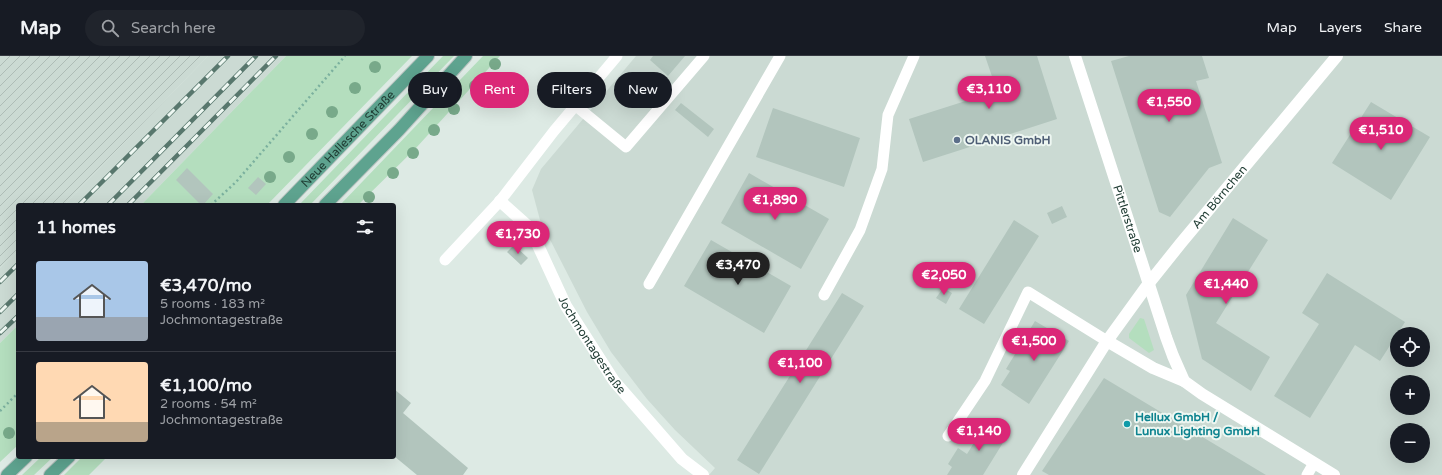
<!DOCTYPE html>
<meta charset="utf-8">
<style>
body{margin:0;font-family:"Varela Round",sans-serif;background:#20242c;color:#f1f3f6;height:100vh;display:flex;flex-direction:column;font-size:15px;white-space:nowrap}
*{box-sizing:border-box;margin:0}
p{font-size:13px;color:#9ea1a6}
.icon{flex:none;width:22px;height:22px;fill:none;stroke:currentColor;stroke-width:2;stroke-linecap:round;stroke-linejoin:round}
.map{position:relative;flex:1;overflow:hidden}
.drawer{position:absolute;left:16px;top:147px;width:380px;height:256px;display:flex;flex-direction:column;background:#171b24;border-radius:4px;box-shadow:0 4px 16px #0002}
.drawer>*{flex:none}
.hud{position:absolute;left:408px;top:16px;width:380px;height:36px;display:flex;gap:8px}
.fabs{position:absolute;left:1390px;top:271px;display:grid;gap:8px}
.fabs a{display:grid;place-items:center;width:40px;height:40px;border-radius:50%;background:#171b24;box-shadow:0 4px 16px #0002;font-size:20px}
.price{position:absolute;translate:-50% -34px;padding:0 9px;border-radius:14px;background:#db2777;color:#fff;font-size:13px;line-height:26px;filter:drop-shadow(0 1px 2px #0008)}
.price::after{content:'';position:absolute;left:50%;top:24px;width:12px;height:9px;margin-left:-6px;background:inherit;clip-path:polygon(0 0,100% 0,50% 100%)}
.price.selected{background:#222;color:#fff}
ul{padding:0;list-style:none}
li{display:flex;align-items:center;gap:12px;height:100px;padding:0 20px}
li+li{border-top:1px solid #363941}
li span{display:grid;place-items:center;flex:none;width:112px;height:80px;border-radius:4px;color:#555}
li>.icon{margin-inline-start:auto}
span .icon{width:48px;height:48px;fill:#fffc;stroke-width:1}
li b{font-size:17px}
h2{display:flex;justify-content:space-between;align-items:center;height:48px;padding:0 20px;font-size:17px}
.tag{padding:0 14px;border-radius:18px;background:#171b24;box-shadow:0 4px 16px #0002;font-size:14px;line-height:36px}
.tag.selected{background:#db2777;color:#fff}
header{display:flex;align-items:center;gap:24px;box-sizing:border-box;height:56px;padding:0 20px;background:#171b24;border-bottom:1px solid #363941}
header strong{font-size:19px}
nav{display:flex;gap:22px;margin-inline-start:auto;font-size:14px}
.search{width:280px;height:36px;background:#20242c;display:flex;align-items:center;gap:10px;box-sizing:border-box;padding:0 14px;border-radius:22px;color:#9ea1a6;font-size:15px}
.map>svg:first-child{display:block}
</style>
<header>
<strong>Map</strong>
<div class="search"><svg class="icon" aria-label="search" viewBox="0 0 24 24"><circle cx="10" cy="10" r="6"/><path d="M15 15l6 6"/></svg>Search here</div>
<nav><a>Map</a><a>Layers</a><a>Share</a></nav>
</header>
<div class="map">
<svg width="1442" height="419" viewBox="0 0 1442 419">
<defs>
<pattern id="industrial-furrows" width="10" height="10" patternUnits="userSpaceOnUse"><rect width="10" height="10" fill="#cbdad3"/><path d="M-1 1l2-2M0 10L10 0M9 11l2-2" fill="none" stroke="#aebcb6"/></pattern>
</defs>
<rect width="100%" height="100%" fill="#ddeae4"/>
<path fill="#cbdad3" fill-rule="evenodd" d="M208,0H286L141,149H64Z
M636,0H1442V419H709L715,412L675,374L647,343L611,296L587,256L540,164L532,134L541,113ZM1397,278H1423V304H1397ZM1397,326H1423V352H1397ZM1397,374H1423V400H1397Z
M18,195V269L0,287V212Z"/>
<path fill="url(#industrial-furrows)" d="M0,0H208L64,149H18V195L0,212Z"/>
<path fill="#b4debe" d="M286,0H412L267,149H141Z
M443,0H454L310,149H299Z
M483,0H500L416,92L358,149H340Z
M1140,262L1144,263L1154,294L1149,297L1129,282V278Z
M18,269V389L0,406V287Z
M41,401H53L34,419H22Z
M82,401H107L89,419H64Z"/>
<path fill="#b2c5bd" d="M653,0H685L668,20L650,4Z
M985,0H1037L1057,63L923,106L909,63L997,35Z
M1129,0H1202L1209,22L1196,25L1222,107L1209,112L1170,161L1159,156L1111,5Z
M1371,46L1430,81L1391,144L1332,107Z
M681,47L714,73L708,81L675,54Z
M773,52L860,82L844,131L756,101Z
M187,112L213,138L203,149H201L176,124Z
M749,117L829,163L801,213L721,167Z
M258,121L266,128L256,139L248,132Z
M1062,150L1067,161L1052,168L1047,157Z
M1233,162L1268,184L1216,267L1270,301L1251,335L1202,303L1186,239Z
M1014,164L1039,180L984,268L959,253Z
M711,184L791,230L764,277L684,230Z
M514,189L528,202L521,209L507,196Z
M1327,217L1405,266L1380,305L1355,289L1310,362L1274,340L1319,268L1302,257Z
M943,232L952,237L946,248L936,242Z
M842,237L864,250L759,418L737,404Z
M1035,265L1069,285L1029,348L1001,329L1010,315L1006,313Z
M1104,322L1266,419H1049L1042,415Z
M394,333L411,347L403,357L468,412L463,419H417L394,400Z
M988,364L1009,377L983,419H947L952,411L948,408L958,392L967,398Z"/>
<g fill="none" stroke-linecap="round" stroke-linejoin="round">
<g stroke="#bcc4c2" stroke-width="14">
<g id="primary">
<path id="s4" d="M284,149L428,0"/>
<path d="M325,149L399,74L466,0"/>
<path d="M7,419L26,401"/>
<path d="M50,419L69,401"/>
</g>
</g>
<path stroke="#7bb09e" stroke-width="2.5" stroke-dasharray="2 3" stroke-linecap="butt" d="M211,149L236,126L345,0
M0,355L18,337"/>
<path stroke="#fff" stroke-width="11" d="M576,50L626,91L704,0
M445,204L500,145L554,75L617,0
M649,228L780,0
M824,239L860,174L882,113L888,59L914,0
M948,380L985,325L1028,236L1107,285
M1307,419L1314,407"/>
<g stroke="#fff" stroke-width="12">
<path id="s1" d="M1075,0L1166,281L1173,300L1184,325L1202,338L1334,419"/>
<path id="s2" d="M500,145L530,172L566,250L614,325L682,403L703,419"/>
<path d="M1107,285L1153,312L1184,325"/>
<path id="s3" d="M1023,419L1107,285L1149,227L1181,187L1337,0"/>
</g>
<use href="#primary" stroke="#5ea38f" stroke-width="12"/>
<g stroke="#58776d" stroke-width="4.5">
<path id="rail" d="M79,149L228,0
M108,149L256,0
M128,149L276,0
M0,226L18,208
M0,256L18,238
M0,277L18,260"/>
</g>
<use href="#rail" stroke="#eef7f2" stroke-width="3" stroke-dasharray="9" stroke-linecap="butt"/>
</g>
<g fill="#78a98a">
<circle cx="495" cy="8" r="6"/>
<circle cx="375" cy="11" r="6"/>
<circle cx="475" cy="30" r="6"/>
<circle cx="355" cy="32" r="6"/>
<circle cx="454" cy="53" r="6"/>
<circle cx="332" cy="56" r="6"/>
<circle cx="434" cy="74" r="6"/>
<circle cx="312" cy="78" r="6"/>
<circle cx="413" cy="97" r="6"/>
<circle cx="289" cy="101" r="6"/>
<circle cx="393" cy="117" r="6"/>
<circle cx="270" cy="121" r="6"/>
<circle cx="369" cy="141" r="6"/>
<circle cx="9" cy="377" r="6"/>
</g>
<circle fill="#5c6f8a" stroke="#eef7f2" stroke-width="1.5" cx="957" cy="84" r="4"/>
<circle fill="#0f9aa8" stroke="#eef7f2" stroke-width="1.5" cx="1127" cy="368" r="4"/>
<g text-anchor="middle" stroke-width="4" stroke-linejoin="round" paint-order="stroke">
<g font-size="12" fill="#1e3b32" stroke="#eef7f2">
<text dy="4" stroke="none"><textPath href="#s4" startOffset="92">Neue Hallesche Straße</textPath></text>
<text dy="4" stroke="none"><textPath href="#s3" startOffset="341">Am Börnchen</textPath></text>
<text dy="4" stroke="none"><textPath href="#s1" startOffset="171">Pittlerstraße</textPath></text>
<text dy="4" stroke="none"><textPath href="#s2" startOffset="173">Jochmontagestraße</textPath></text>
</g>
<g font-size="12" font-weight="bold" fill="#4e5e75" stroke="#eef7f2" text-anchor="start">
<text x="965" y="88">OLANIS GmbH</text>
</g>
<g font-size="12" font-weight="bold" fill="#0d838f" stroke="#eef7f2" text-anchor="start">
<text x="1135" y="365">Hellux GmbH /<tspan x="1135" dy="14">Lunux Lighting GmbH</tspan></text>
</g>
</g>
</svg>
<div class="fabs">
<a><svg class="icon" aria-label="locate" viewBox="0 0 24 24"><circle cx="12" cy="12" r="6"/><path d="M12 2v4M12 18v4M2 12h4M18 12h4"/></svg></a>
<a>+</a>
<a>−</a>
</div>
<b class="price" style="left:989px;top:54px">€3,110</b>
<b class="price" style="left:1169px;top:67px">€1,550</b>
<b class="price" style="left:1381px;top:95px">€1,510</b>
<b class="price" style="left:775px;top:165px">€1,890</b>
<b class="price" style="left:518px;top:199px">€1,730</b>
<b class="price selected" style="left:738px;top:230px">€3,470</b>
<b class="price" style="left:944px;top:240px">€2,050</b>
<b class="price" style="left:1226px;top:249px">€1,440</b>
<b class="price" style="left:1034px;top:306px">€1,500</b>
<b class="price" style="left:800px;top:328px">€1,100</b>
<b class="price" style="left:979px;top:396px">€1,140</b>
<div class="hud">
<a class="tag">Buy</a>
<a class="tag selected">Rent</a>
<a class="tag">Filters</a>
<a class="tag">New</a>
</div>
<section class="drawer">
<h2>11 homes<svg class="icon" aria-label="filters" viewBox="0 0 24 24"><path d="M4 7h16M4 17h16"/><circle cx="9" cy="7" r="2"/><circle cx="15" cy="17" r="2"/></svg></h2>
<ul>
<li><span style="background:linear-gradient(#a9c7e8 70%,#9aa5b1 0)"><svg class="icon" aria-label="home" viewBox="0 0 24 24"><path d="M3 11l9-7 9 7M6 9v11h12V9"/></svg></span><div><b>€3,470/mo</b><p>5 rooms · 183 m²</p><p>Jochmontagestraße</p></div></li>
<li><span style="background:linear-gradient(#ffd9b3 75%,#b9a48a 0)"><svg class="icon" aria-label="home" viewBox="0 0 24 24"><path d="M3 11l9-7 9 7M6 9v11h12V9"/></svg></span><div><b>€1,100/mo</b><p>2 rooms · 54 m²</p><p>Jochmontagestraße</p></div></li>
</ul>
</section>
</div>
